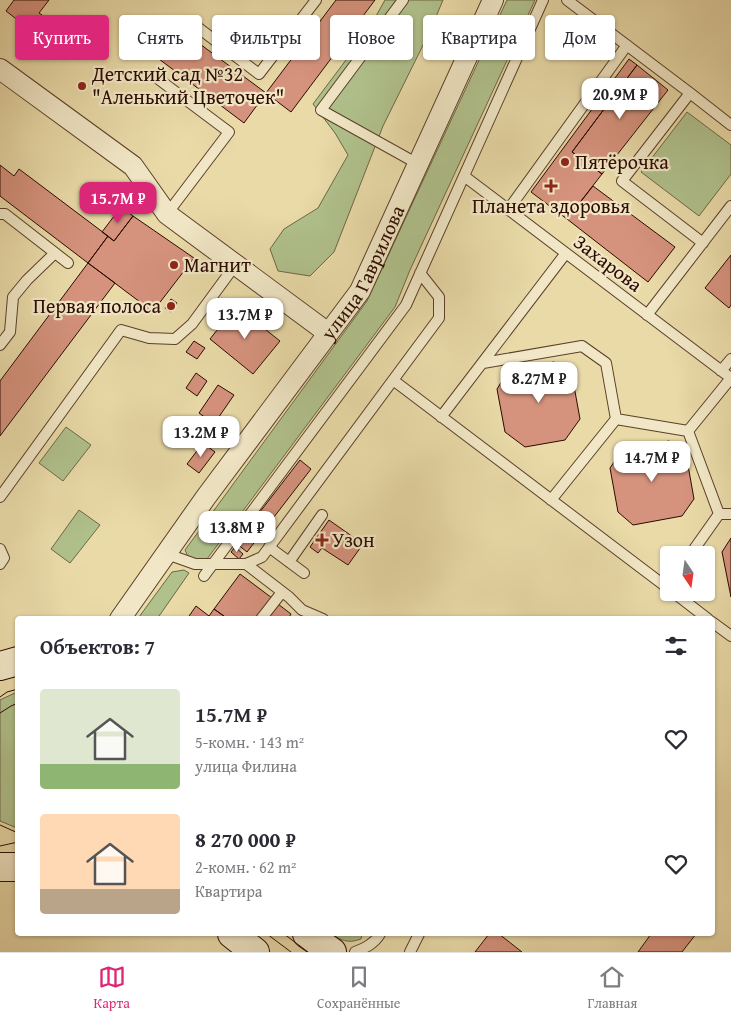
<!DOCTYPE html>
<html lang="ru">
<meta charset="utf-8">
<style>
body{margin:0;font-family:"Gentium Book Plus",serif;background:#f2f2f3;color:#2b2b33;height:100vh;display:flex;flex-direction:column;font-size:19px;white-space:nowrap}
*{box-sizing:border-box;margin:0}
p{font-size:16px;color:#7c7c81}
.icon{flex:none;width:28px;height:28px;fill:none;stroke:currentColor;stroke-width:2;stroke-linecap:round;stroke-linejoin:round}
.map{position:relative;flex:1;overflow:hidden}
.details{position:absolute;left:15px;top:616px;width:700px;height:320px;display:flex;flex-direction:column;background:#fff;border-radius:5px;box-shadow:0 1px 4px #0004}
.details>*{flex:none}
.banner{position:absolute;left:15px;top:15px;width:701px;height:45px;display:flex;gap:10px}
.needle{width:32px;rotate:167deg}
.tools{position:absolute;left:660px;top:546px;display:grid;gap:10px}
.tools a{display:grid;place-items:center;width:55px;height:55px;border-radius:5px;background:#fff;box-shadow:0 1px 4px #0004;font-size:25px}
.price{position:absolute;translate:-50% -42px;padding:0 11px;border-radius:10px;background:#fff;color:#222;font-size:16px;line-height:32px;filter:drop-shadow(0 1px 2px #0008)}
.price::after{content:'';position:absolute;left:50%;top:30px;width:15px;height:11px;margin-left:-8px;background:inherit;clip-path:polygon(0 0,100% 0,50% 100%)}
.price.current{background:#db2777;color:#fff}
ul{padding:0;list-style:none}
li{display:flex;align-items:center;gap:15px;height:125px;padding:0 25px}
li span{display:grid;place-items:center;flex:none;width:140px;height:100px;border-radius:5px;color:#555}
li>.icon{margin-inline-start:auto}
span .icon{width:60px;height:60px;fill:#fffc;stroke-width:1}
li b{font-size:21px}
h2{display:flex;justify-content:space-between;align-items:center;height:60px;padding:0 25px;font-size:21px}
.tag{padding:0 18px;border-radius:5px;background:#fff;box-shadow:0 1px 4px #0004;font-size:18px;line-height:45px}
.tag.current{background:#db2777;color:#fff}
.dock{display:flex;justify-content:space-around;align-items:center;height:70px;border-top:1px solid #e1e1e2;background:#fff;font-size:14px;color:#7c7c81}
.dock a{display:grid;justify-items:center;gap:2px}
.dock .current{color:#db2777}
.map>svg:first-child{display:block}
</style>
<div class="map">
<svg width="731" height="952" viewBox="0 0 731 952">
<rect width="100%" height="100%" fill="#e9daa8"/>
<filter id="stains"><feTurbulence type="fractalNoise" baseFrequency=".004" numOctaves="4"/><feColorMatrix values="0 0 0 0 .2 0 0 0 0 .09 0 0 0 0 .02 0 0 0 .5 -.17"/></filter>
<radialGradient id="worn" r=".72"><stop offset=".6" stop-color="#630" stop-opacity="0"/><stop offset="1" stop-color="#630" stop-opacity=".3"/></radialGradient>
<path fill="#b0c18c" stroke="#6e6646" d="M385,0H443L430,31L383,126L334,252L310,276L278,271L270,249L284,229L318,208L348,155L335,133L313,104L367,32Z
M507,0H535L410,270L395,307L207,559L198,562L189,559L185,550L367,301Z
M687,112L731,145V174L699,216L641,172Z
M66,427L91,445L63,481L39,463Z
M79,510L100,525L70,563L51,549Z
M184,570L189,573L157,619H140L139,617L172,572Z
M17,692V828L0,821V700Z
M330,934H362L361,939C347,944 342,940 330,934Z"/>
<path fill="#d5927d" stroke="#2b0b00" d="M14,0H49L39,13L45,17L33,32L6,11Z
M336,0H375L291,112L266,93Z
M177,27L266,93L244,123L155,56Z
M629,59L637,65L572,152L602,174L567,219L531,192Z
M637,65L668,90L602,174L572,152Z
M0,165L14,176L19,169L108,236L88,263L0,196Z
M593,186L675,247L648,282L567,219Z
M121,207L133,216L114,241L102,232Z
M133,216L194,258L151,314L138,304L140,302L88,263L108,236L114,241Z
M731,255V305L729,308L705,288Z
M88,263L115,283L0,436V381Z
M171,299L177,303L171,312L165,308Z
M236,306L280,341L253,374L210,339Z
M194,341L205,348L197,359L186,352Z
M554,362L572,375L580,419L565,440L525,447L505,432L497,389L508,371Z
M196,373L207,381L197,396L186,388Z
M218,385L234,395L214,424L199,413Z
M669,441L686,454L694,499L682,516L633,525L618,512L610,468L622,450Z
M203,443L215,452L199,473L187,464Z
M300,460L311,469L247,552L236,543Z
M329,520L363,544L348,565L322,548L318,553L310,547Z
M731,538V597L722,552Z
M235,547L243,554L239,559L231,552Z
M240,574L272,598L256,619H228L214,609Z
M278,604L291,614L288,619H271L269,617Z
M196,606L209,616L214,609L228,619H187Z
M489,934H499L522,952H475Z
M651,934H696L682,952H638Z"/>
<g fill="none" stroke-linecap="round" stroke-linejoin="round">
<g stroke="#5a3f2a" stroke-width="12">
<path id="service" d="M403,0L321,110L418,164
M567,0L690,93L622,181L703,243
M196,26L259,74L316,0
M157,78L229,132L167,214
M690,93L731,125
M464,176L731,378
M508,210L627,45
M0,214H5L68,263
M647,315L731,206
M0,345L10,332L13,297L27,280L55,253
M483,363L582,346L606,363L616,419
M721,371L731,359
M393,380L669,589
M441,417L566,253
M0,497L121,330L149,338L175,339L192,324L236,264
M551,500L616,419L688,431
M719,514L688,431L731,378
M269,547L304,573
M0,549L4,558L0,564
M167,554L195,564H246L262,557L439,318V297L420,273
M690,555L719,514H731
M289,562L322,515
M246,564L289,597L302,610L323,619
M204,576L406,305L543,0
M673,592L708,619
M261,619L282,592
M712,622L731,636
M355,952C365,948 374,944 380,934
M410,952L419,934"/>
</g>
<g stroke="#5a3f2a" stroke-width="22">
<g id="minor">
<path d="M0,69L133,166L167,214L328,333"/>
<path id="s1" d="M120,619L206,497L360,291L493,0"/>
</g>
</g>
<g stroke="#2b0b00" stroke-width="30">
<path id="secondary" d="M0,666L18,661
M0,867H18
M232,934L255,952
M307,934L332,952"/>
</g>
<use href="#service" stroke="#f1e7c6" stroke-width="10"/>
<use href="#minor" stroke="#f1e7c6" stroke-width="20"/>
<use href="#secondary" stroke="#f1e7c6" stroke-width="28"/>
<path stroke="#2b0b00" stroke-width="1" d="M0,697L7,692L18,689
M0,713L11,706L18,703
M0,825L18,833
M0,846L18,842
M267,934L291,952
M284,934L308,952"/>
</g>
<g fill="#8f2418" stroke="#f1e7c6" stroke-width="2">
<circle cx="82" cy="86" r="5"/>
<circle cx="565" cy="162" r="5"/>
<path d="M548.5 178.5h5v5h5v5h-5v5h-5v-5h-5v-5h5z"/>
<circle cx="174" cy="265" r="5"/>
<circle cx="171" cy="306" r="5"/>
<path d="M319.5 532.5h5v5h5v5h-5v5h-5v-5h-5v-5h5z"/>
</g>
<g text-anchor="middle" stroke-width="4.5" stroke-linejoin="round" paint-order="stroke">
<g font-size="20" fill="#2b0b00" stroke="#f1e7c6" text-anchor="start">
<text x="92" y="81">Детский сад №32<tspan x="92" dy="23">"Аленький Цветочек"</tspan></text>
<text x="575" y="169">Пятёрочка</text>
<text x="551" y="213" text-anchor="middle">Планета здоровья</text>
<text x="184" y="272">Магнит</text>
<text x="161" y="313" text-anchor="end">Первая полоса</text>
<text x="332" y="547">Узон</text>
</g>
<g font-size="20" fill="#2b0b00" stroke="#f1e7c6">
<text transform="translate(608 263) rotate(37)" y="7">Захарова</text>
<text dy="7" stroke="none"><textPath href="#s1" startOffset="424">улица Гаврилова</textPath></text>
</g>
</g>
<rect width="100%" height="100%" filter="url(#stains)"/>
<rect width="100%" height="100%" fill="url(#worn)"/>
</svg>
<div class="tools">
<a><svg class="needle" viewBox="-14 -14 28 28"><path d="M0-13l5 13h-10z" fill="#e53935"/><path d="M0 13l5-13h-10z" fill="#7c7c81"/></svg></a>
</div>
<b class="price" style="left:620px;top:120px">20.9M ₽</b>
<b class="price current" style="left:118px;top:224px">15.7M ₽</b>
<b class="price" style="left:245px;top:340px">13.7M ₽</b>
<b class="price" style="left:539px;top:404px">8.27M ₽</b>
<b class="price" style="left:201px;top:458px">13.2M ₽</b>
<b class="price" style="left:652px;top:483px">14.7M ₽</b>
<b class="price" style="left:237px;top:553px">13.8M ₽</b>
<div class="banner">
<a class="tag current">Купить</a>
<a class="tag">Снять</a>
<a class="tag">Фильтры</a>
<a class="tag">Новое</a>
<a class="tag">Квартира</a>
<a class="tag">Дом</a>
</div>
<section class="details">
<h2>Объектов: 7<svg class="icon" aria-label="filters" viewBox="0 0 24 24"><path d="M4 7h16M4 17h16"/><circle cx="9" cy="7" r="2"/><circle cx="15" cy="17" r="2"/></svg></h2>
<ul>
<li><span style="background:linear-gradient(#dfe7d0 75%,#8fb573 0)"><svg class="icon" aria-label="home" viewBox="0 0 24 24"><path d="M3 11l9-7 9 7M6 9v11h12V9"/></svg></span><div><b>15.7M ₽</b><p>5-комн. · 143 m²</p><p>улица Филина</p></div><svg class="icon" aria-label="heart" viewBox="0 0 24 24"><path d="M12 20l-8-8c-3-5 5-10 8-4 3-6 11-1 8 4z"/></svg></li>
<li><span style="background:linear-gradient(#ffd9b3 75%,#b9a48a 0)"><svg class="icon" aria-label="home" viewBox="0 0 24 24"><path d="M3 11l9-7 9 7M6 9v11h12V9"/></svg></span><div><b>8 270 000 ₽</b><p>2-комн. · 62 m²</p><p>Квартира</p></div><svg class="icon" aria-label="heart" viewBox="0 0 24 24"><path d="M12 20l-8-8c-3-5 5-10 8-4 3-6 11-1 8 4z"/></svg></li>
</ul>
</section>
</div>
<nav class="dock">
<a class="current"><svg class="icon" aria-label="map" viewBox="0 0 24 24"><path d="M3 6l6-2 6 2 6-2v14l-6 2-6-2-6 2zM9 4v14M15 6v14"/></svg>Карта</a>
<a><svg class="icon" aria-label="saved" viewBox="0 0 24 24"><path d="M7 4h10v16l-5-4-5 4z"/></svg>Сохранённые</a>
<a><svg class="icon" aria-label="home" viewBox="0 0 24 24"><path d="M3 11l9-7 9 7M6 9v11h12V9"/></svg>Главная</a>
</nav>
